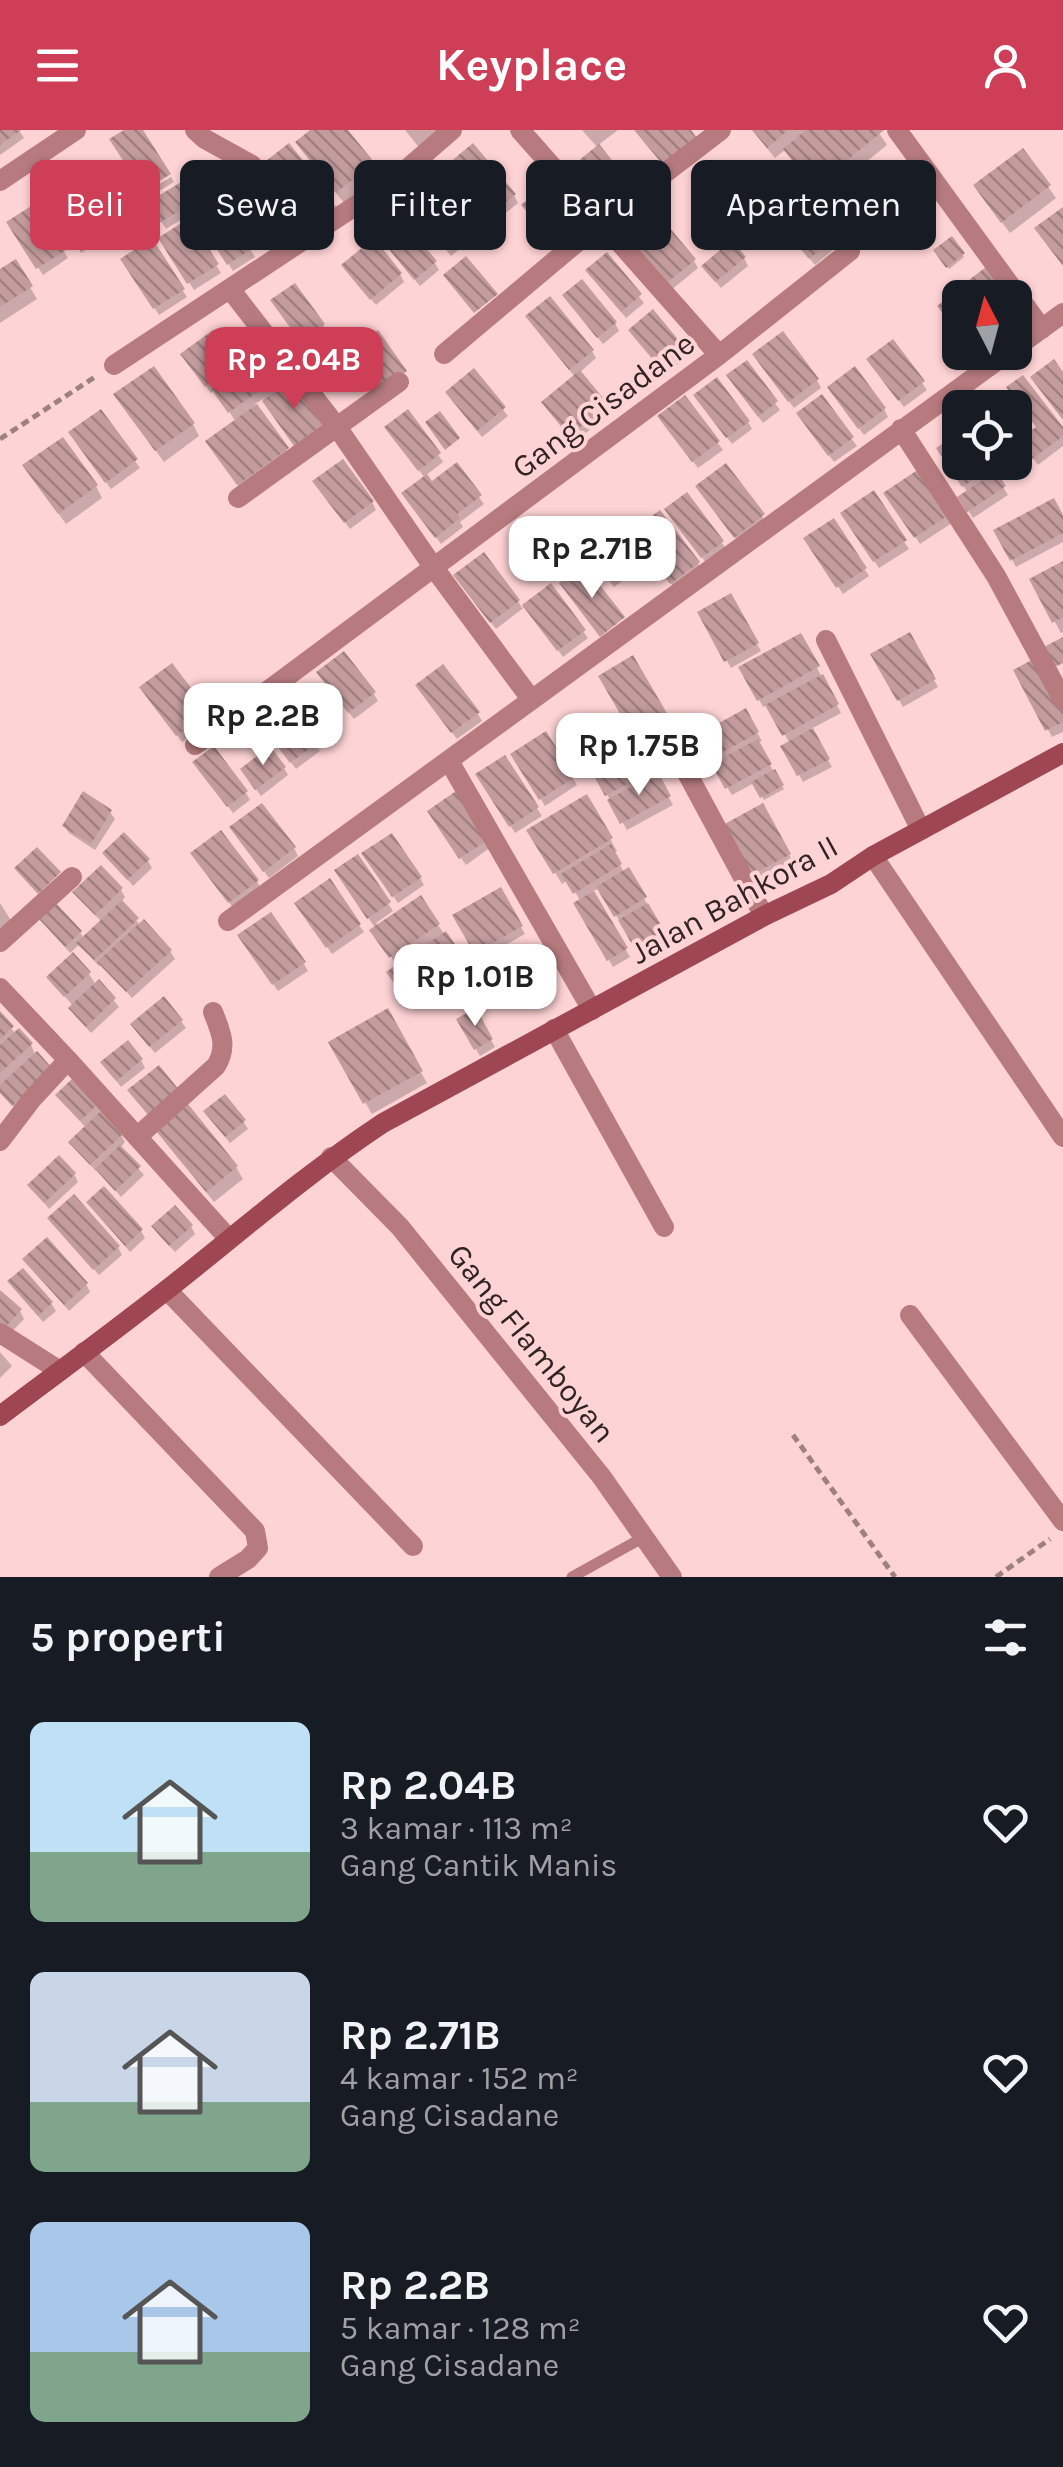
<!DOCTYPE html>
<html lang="id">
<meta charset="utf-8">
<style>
body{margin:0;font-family:Karla,sans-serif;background:#242831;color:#f1f3f6;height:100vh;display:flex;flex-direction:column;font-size:38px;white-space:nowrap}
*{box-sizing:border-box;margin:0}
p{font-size:32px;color:#9ea1a6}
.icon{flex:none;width:55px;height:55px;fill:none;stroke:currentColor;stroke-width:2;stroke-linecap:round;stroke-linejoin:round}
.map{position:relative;height:1447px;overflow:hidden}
.side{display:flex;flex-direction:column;background:#171b24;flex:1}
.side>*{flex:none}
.banner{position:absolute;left:30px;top:30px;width:1005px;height:90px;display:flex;gap:20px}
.needle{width:65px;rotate:354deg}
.buttons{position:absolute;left:942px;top:150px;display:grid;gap:20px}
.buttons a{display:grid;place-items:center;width:90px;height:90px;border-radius:15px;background:#171b24;box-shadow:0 2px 8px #0004;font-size:50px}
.price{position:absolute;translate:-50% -85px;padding:0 22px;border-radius:20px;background:#fff;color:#222;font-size:32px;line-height:65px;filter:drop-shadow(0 2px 5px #0008)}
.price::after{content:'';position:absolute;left:50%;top:60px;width:30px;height:22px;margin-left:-15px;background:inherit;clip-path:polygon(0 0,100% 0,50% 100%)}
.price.on{background:#ce3e57;color:#fff}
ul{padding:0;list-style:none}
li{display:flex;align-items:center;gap:30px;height:250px;padding:0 30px}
li span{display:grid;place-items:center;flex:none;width:280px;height:200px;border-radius:15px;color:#555}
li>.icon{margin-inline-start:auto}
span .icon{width:120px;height:120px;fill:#fffc;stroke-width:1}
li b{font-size:42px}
h2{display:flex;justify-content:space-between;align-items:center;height:120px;padding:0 30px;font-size:42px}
.chip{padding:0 35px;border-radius:15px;background:#171b24;box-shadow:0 2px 8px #0004;font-size:35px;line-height:90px}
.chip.on{background:#ce3e57;color:#fff}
header{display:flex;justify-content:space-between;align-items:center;height:130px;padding:0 30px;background:#ce3e57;color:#fff;font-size:45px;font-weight:700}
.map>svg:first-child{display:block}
</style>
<header><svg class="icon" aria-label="menu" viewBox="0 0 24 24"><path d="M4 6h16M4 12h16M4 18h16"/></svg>Keyplace<svg class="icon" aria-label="person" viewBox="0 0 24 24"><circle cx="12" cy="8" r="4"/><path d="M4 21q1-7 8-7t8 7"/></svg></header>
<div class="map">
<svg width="1063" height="1447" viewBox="0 0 1063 1447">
<defs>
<pattern id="building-back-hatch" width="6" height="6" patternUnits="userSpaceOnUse" patternTransform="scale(2.5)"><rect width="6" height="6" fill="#c49c9e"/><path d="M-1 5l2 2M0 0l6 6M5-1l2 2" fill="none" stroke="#a07f80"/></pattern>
</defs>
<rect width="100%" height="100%" fill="#fed3d5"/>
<path fill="#0003" d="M0,0H19L24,8L0,25Z
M314,0H345L379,46L344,73L305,24Z
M405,0H448L421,20Z
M582,0H618L597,16L598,18Z
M752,0H877L887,15L850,45L865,66L844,83L828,63L822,68L793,32L786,19L775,28Z
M1023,21L1056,68L1010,103L983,68Z
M261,39L332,70L339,82L311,104Z
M201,43L255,127L233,141L195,81L166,99L150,74Z
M77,44L114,102L81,123L44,65Z
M450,46L514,65L518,73L491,95Z
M171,47L174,52L149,67L146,62Z
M438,52L479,103L451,126L415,82Z
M807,62L845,110L815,135L781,94Z
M35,76L68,128L43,145L9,93Z
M188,91L221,143L194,160L161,109Z
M951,109L964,127L949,139L936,121Z
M151,112L187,167L159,185L123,129Z
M386,115L435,133L439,140L420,156Z
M634,117L694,131L698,138L670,161Z
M606,126L644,173L626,188L593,148Z
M744,128L748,136L721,158L709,144Z
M15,132L37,169L0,193V141Z
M349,143L400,144L404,152L376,175Z
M570,173L615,193L619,201L603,214Z
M278,178L323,195L327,202L306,217Z
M1015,178L1025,194L1015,202Z
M532,194L592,221L596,228L579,243L610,283L575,312L548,280L575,247Z
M635,208L683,219L687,227L666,244Z
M259,228L281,260L269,279L263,269L255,274L294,331L246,366L215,324L236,292L215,260L211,263L188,232L235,235L239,242Z
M759,232L817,250L821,258L794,278Z
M746,233L780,280L763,293L734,253Z
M874,237L922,253L927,260L904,277Z
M474,242L508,286L482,307L452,270Z
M834,265L884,279L888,287L864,305Z
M821,268L857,316L834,332L804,291Z
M685,269L723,320L698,338L665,294Z
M701,273L748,292L752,299L732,314Z
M124,277L193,294L199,306L164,332Z
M100,282L140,338L111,359L76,310Z
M408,283L443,332L425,346L431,354L456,336L484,374L460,392L463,397L441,414L408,371L425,348L392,305Z
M1063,302V316L1038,335L1025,318Z
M960,305V332L1015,331L1018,337L998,349L1008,365L973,388L960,368L968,363L946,330Z
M725,337L767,393L740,414L703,364Z
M919,342L952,393L920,414L887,364Z
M33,348L96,356L102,368L66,394Z
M320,359L372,372L376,380L350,399Z
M873,364L909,419L879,438L843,384Z
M687,365L727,420L707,434L672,387Z
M1063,389V412L1016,437L997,401Z
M833,391L869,446L843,464L807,409Z
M638,410L698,433L702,441L676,460Z
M637,429L641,437L614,457L598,436Z
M1063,434V502L1061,503L1032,450Z
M460,453L518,471L522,478L551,457L588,508L563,527L526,476L496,499Z
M730,467L761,521L731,538L700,483Z
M800,506L841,583L811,599L832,637L803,652L784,617L790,614L768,575L763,577L742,538Z
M909,506L938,557L903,577L874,525Z
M632,529L670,594L641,611L661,645L658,647L673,675L627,700L593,640L641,614L601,547Z
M172,536L212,590L182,612L147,565Z
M1016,541L1063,581V602L1052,607Z
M324,550L374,564L378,571L354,589Z
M423,563L478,584L482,591L457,609Z
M745,582L762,611L757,613L784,659L764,670L754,653L732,665L697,608Z
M261,593L315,614L320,621L296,639Z
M545,605L577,655L545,676L513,625Z
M504,628L542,686L515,703L478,645Z
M284,638L288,645L261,666L247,647Z
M200,640L246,663L250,670L233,683Z
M586,667L617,721L613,723L624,742L628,740L669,813L643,829L599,758L592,762L630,827L613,837L576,774L581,772L568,750L562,754L530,701Z
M762,676L793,732L755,753L724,697Z
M110,682L115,689L95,720L69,703L64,696Z
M434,689L486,710L491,717L466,735Z
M237,705L294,718L298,726L269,748Z
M105,723L148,731L152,738L133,756Z
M357,728L393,781L376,793L379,797L438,795L465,835L409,872L390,843L398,839L376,799L341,749Z
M198,731L257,751L261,759L234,779Z
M369,731L420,748L424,755L398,773Z
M101,738L121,760L125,767L121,772L141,796L170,821L175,829L132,868L102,834L99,836L84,820L80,814L70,823L41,789L80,802L84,809L102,792L80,770Z
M500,761L525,804L480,829L456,786Z
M0,773L12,792L0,800Z
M302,781L359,795L364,802L332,824Z
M245,813L304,834L308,841L278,861Z
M73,826L89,844L96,855L99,852L119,877L91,903L75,886L71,878L73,876L49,848Z
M475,881L495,917L480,926L459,890Z
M387,882L427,953L372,984L331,913Z
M0,885L16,904L31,914L34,922L51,940L18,982L0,960Z
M181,891L186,898L155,923L137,902Z
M141,930L145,938L121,957L108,940Z
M58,966L96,976L121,1005L125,1012L120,1018L144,1045L121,1067L97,1039L96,1041L76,1020L86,998Z
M211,989L243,991L248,999L230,1013Z
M159,1001L236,1037L243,1049L214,1072L166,1013Z
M74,1044L78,1052L49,1079L30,1055Z
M89,1073L141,1101L145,1108L130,1122Z
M55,1096L118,1117L122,1125L99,1145Z
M191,1096L195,1104L175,1122L158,1104Z
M30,1136L86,1154L90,1162L69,1181Z
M15,1159L51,1173L56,1181L43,1192Z
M0,1163L20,1181L24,1189L6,1208Z
M0,1222L12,1236L0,1248Z"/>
<path fill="url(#building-back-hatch)" d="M0,0H21L0,15Z
M124,0H143L171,44L143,61L109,9Z
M310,0H348L374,32L336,63L295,12Z
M634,0H691L697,8L664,36Z
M752,0H788L767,18Z
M806,0H884L814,57L783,19Z
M289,13L334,69L302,94L257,38Z
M473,13L516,64L485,89L443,38Z
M599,14L637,61L605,88L566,41Z
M1023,18L1051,55L1001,93L973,55Z
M202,39L215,60L159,93L147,73Z
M848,39L863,57L838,77L823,59Z
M78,40L112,94L75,117L40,64Z
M439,48L476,94L445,120L407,74Z
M240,49L256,75L237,87L221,61Z
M547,53L588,102L562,123L521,75Z
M807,58L843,101L809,129L773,86Z
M218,64L253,118L227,135L192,81Z
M36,73L66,120L36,139L6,92Z
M1063,77V136L1034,98Z
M658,84L696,129L664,155L626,109Z
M189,88L219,134L187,154L158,108Z
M401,89L437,131L414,150L379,107Z
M952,106L965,123L946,138L933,120Z
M152,108L185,159L153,179L120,129Z
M374,108L402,143L370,170L341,135Z
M732,110L746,127L715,152L701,136Z
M607,122L642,164L621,182L585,140Z
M466,126L498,164L474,183L443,145Z
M16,129L33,156L0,177V139Z
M986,137L1010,168H977L965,153Z
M582,149L617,192L597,208L562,165Z
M295,153L325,194L300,211L270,170Z
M960,158L967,168H960V207L937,176Z
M550,166L594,220L569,240L525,186Z
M653,179L685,218L660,238L628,200Z
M213,200L237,234L205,257L180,224Z
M378,200L407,241L376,263L346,223Z
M783,201L819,249L788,272L752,224Z
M893,209L925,251L898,271L866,229Z
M260,224L277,248L228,283L211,259Z
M1054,229L1063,242V290L1030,247Z
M747,230L778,271L758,287L726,245Z
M154,236L195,293L155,321L113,264Z
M855,236L886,278L858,299L827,257Z
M474,238L506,277L477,301L445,262Z
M580,240L608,274L569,306L541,272Z
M1023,245L1063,297V306L1032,329L1018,310L1036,297L1006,257Z
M717,247L750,291L726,308L693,265Z
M293,249L325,294L294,316L262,271Z
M822,264L854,307L828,326L796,283Z
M685,265L720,311L692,332L657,286Z
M257,274L289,318L237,355L205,311Z
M101,279L138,329L105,353L68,302Z
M408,279L441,323L418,341L384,297Z
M440,281L460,308L445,320L425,292Z
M960,302V332H999L962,357L936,318Z
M63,307L98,355L58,384L22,335Z
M343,329L374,371L344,393L312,351Z
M457,332L482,365L457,384L460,388L435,408L401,363L427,344L432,351Z
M726,333L765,384L734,408L695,356Z
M919,339L950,384L914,408L883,363Z
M996,341L1006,356L967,382L957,367Z
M874,360L907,410L873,432L840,383Z
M687,362L724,411L701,428L664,379Z
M1054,368L1063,385V403L1010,431L993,400Z
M660,380L700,432L670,454L631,402Z
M834,388L867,438L836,458L803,408Z
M622,405L639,428L608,451L591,428Z
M484,422L520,470L490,493L453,445Z
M1063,431V487L1052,493L1029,449Z
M584,435L625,487L600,507L559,453Z
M551,453L586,500L557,521L522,475Z
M731,463L759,513L724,532L697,482Z
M910,502L936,549L897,571L870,524Z
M801,503L820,536L757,571L738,537Z
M1063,507V533L1049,540L1038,520Z
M344,521L376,562L348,583L316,542Z
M633,525L668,585L633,606L598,546Z
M1037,527L1063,576V592L1045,601L1013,540Z
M172,533L209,581L176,606L139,557Z
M443,534L480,582L451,603L415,555Z
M823,544L839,574L782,606L765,575Z
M281,564L317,613L290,633L253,585Z
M746,578L759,602L707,631L694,607Z
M813,598L830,629L797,646L780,616Z
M546,601L575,647L539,670L510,624Z
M758,609L772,634L725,659L711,634Z
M643,610L659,637L605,666L590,639Z
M214,616L248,661L227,677L192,632Z
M270,616L286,637L255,660L240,639Z
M505,625L539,677L509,697L475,644Z
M775,639L784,655L760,668L751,652Z
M658,642L671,666L620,694L607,670Z
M83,661L112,680L91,714L62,696Z
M456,661L489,709L459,729L427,681Z
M587,664L613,708L553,744L526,700Z
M262,673L296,717L263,742L229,697Z
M763,673L791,724L749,746L721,696Z
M221,700L259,750L228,773L190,723Z
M124,702L150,729L127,750L102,723Z
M392,703L422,747L392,767L361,723Z
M611,714L622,734L573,764L561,744Z
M37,717L61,742L38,764L14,738Z
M358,724L391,772L367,789L334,740Z
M101,735L123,758L95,785L72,762Z
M629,737L647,767L614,787L596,757Z
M330,748L361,794L326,818L294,773Z
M501,757L523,796L474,823L452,785Z
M594,761L628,818L607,831L573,773Z
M421,765L440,794L389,828L369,800Z
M122,770L139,788L94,830L76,813Z
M55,772L82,801L65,817L38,788Z
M648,773L667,805L637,823L618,790Z
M271,782L306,832L272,855L237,805Z
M144,789L172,820L126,862L97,832Z
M446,801L463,826L403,866L386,842Z
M73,822L91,842L64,867L46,847Z
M99,849L116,868L86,897L68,878Z
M164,866L183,890L149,917L130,894Z
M388,878L423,941L363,974L328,912Z
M476,878L493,909L474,920L456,889Z
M0,881L14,896L0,909Z
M19,898L33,913L0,943V915Z
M128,910L143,929L116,951L100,932Z
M37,921L53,939L12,976L0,963V955Z
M159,935L180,961L149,986L127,960Z
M73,948L98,974L80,991L55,965Z
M225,964L246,990L225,1007L203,981Z
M188,974L238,1036L206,1062L156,1001Z
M101,981L123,1004L90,1035L68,1012Z
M120,1015L141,1036L115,1061L95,1039Z
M59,1025L76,1043L44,1073L27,1055Z
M104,1056L143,1099L125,1116L86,1072Z
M74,1064L120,1116L93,1140L47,1088Z
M175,1075L193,1095L169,1116L151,1096Z
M47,1107L88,1153L64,1175L22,1129Z
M23,1138L53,1172L38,1186L7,1151Z
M0,1160L22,1179L0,1203Z"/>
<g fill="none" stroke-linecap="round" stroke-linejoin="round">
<path stroke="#9e8081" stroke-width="5" stroke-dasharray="8 5" stroke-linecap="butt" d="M0,309L98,245
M793,1305L895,1447
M996,1447L1050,1409"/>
<path stroke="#b77b7f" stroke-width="11" d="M572,1447L644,1407"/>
<path stroke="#b77b7f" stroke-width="20" d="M195,0L205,9L252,35L305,109
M520,0L719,225
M897,0L1042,199
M0,51L76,0
M230,159L337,297L434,438L531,569
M1015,218L1063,183
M444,224L601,92L721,0
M114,235L393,51L452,0
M901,299L996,446L1063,570
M238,368L399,252
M826,510L921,700
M666,604L764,786
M195,615L719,225L850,121
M449,631L592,880
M873,726L1063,1007
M228,791L1009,222
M0,812L72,747
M0,858L68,930L229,1109
M554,899L664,1097
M137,1007L216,936C228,917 221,902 213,882
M0,1011L32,969L68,930
M331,1027L400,1097L601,1346L672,1447
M167,1160L413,1416
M910,1185L1063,1391
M0,1203L60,1241
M84,1222L255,1401L258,1418L248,1429L219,1447"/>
<path stroke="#9e4752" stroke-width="20" d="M0,1286C61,1240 123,1195 183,1147C249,1094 312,1040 383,993L764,786L831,754L873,726L1063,623"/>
</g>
<g text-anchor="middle" stroke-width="8" stroke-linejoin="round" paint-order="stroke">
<g font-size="32" fill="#322323" stroke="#fed3d5">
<text transform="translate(603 275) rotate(-37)" y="11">Gang Cisadane</text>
<text transform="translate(734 769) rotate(-29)" y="11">Jalan Bahkora II</text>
<text transform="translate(532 1213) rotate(51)" y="11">Gang Flamboyan</text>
</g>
</g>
</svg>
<div class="buttons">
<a><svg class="needle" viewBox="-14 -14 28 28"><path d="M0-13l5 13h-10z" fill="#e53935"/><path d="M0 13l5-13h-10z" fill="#9ea1a6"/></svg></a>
<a><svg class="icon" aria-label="locate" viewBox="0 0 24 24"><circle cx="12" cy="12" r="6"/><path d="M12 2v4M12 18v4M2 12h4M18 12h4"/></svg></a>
</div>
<b class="price on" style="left:294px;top:282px">Rp 2.04B</b>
<b class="price" style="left:592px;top:471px">Rp 2.71B</b>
<b class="price" style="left:263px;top:638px">Rp 2.2B</b>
<b class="price" style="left:639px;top:668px">Rp 1.75B</b>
<b class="price" style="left:475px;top:899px">Rp 1.01B</b>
<div class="banner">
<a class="chip on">Beli</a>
<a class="chip">Sewa</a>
<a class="chip">Filter</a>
<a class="chip">Baru</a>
<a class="chip">Apartemen</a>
</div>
</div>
<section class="side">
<h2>5 properti<svg class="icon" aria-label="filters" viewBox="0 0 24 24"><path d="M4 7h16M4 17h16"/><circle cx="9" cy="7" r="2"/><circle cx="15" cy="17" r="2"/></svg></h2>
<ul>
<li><span style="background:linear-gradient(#bfe0f5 65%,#7fa58c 0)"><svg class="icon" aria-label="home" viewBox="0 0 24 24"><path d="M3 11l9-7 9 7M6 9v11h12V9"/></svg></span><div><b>Rp 2.04B</b><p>3 kamar · 113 m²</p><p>Gang Cantik Manis</p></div><svg class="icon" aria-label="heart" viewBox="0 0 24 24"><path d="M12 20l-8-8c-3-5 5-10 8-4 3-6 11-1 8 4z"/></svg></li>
<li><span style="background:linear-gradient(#c9d6e8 65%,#7fa58c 0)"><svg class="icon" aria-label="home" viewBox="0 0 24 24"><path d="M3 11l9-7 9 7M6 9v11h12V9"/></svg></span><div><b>Rp 2.71B</b><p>4 kamar · 152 m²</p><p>Gang Cisadane</p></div><svg class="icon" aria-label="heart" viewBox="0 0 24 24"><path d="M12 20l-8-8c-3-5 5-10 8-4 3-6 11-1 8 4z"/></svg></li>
<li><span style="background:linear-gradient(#a9c7e8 65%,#7fa58c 0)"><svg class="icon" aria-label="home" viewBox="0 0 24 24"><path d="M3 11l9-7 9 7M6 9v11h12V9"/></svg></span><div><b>Rp 2.2B</b><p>5 kamar · 128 m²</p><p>Gang Cisadane</p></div><svg class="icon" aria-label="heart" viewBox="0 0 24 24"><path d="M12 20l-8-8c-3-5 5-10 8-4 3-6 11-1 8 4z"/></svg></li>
</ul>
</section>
